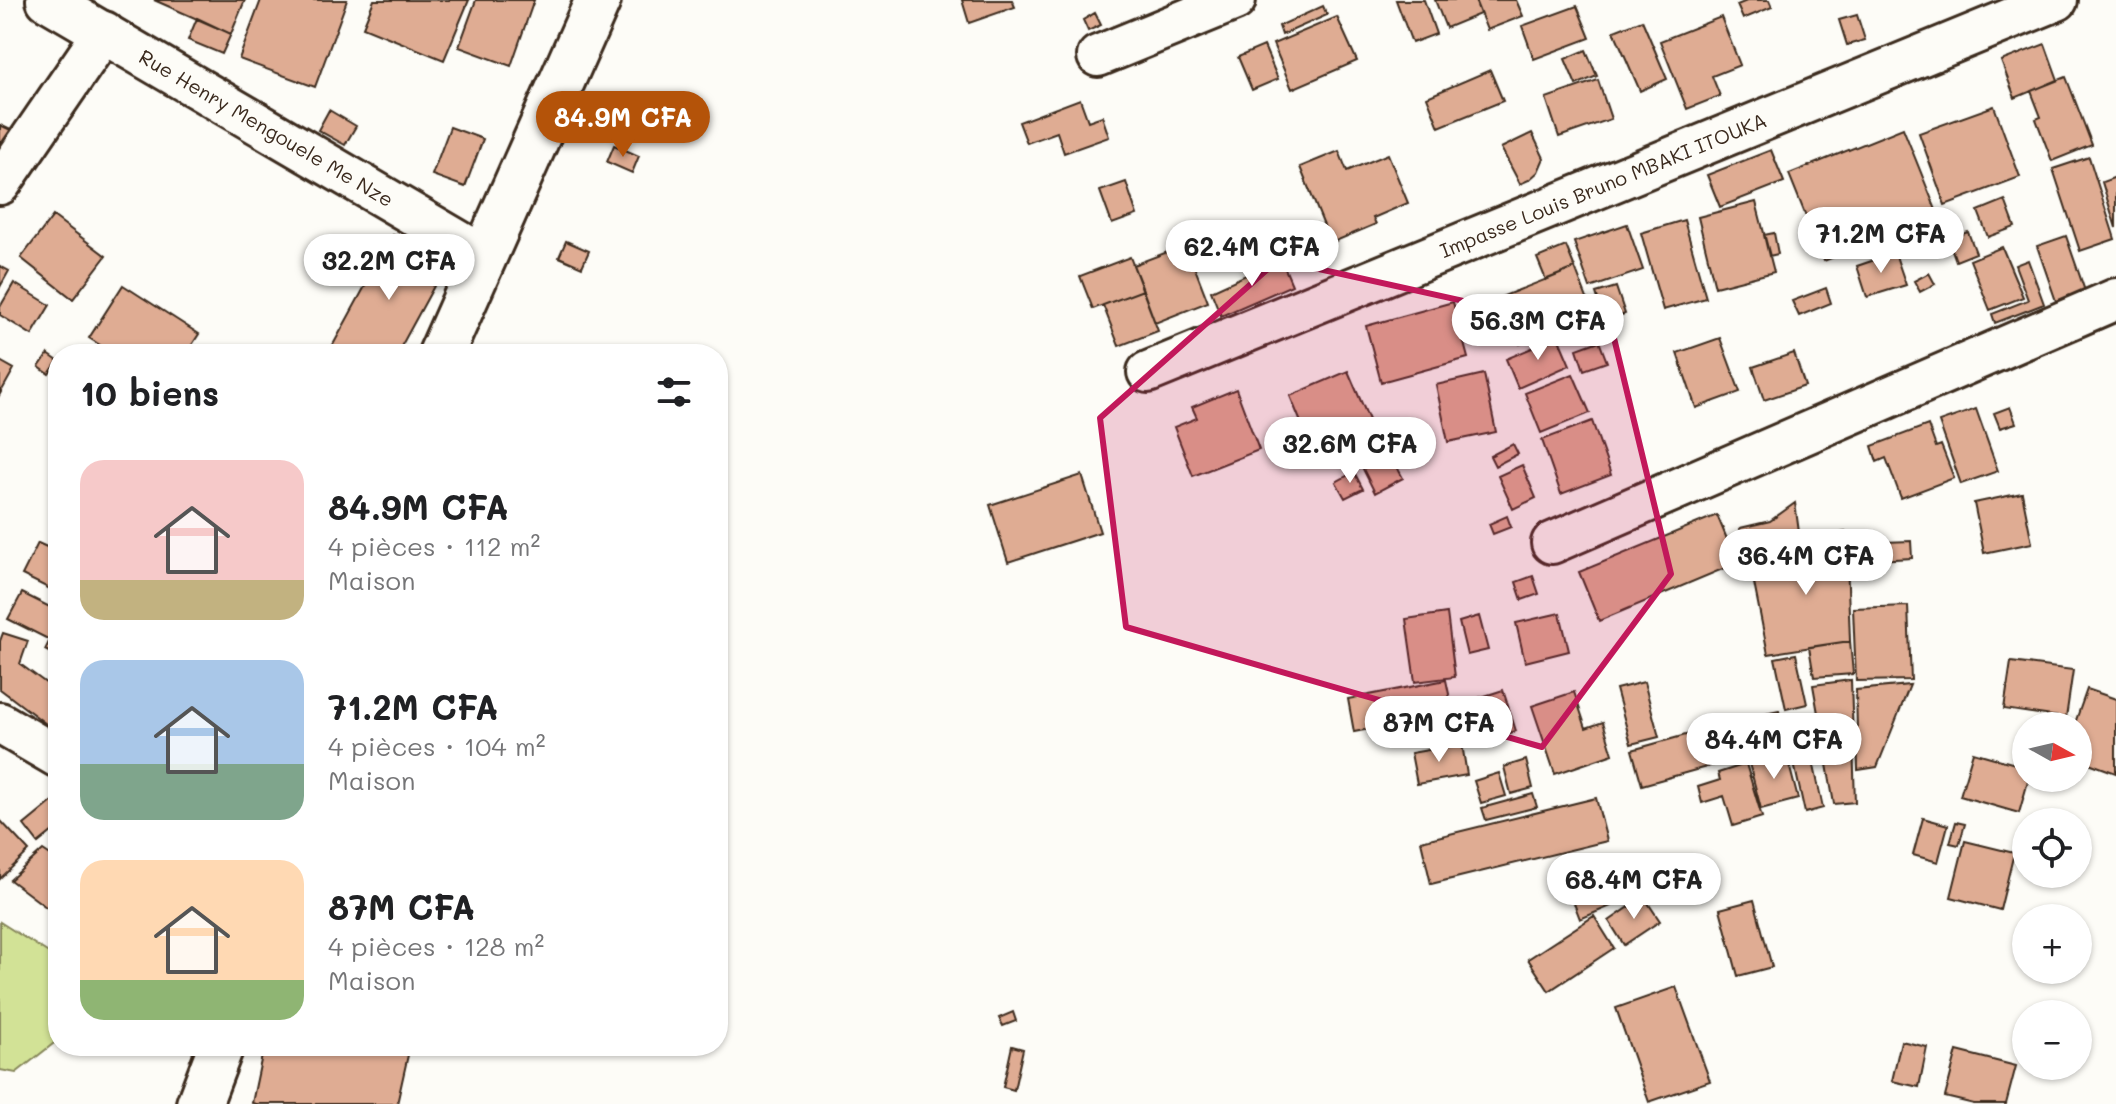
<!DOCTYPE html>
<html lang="fr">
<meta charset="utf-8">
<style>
body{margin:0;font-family:Mali,sans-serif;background:#f6f6f6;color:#202124;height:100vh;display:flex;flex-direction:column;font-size:30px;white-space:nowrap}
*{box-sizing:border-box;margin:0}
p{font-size:26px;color:#757577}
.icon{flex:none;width:44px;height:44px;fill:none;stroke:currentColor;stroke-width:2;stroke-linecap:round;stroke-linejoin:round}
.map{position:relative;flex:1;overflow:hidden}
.details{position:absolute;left:48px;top:344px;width:680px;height:712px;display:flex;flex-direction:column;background:#fff;border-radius:32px;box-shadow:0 2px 6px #0004}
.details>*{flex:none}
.needle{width:52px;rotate:98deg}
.fabs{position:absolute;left:2012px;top:712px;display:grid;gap:16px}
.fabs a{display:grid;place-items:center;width:80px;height:80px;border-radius:50%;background:#fff;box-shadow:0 2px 6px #0004;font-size:40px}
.price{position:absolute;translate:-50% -68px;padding:0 18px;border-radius:28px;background:#fff;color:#222;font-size:26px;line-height:52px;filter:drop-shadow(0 2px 4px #0008)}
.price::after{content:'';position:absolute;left:50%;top:48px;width:24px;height:18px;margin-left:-12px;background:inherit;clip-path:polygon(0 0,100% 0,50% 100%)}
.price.active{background:#b45309;color:#fff}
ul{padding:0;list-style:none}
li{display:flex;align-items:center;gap:24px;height:200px;padding:0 32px}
li span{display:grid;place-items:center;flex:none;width:224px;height:160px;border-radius:24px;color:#555}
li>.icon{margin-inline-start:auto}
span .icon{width:96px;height:96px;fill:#fffc;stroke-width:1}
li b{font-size:34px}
h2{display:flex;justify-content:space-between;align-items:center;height:96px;padding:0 32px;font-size:34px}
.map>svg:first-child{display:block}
</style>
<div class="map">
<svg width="2116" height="1104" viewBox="0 0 2116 1104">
<rect width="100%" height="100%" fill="#fdfcf7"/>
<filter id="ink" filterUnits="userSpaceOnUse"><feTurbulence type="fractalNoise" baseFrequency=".0125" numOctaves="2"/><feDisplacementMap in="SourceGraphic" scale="16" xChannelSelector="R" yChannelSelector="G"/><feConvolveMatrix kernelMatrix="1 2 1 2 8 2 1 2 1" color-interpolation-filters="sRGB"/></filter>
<g filter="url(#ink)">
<path fill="#d2e296" stroke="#86865a" stroke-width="2" d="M0,922L58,959V1040L16,1073L0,1070Z"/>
<path fill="#dfac93" stroke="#3b2a1e" stroke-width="2" d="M154,0H245L231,34Z
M261,0H347L315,87L239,59Z
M374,0H469L444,60L363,27Z
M476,0H534L511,66L459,47Z
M962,0H1012L1015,7L969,23Z
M1396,0H1424L1436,34L1412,43Z
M1435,0H1475L1480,14L1446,28Z
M1475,0H1516L1523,16L1487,30Z
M1749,0H1769L1772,7L1743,19L1737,5Z
M1323,6L1327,15L1282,35L1279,26Z
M1577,6L1590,38L1534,59L1522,26Z
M1095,13L1101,25L1088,31L1083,20Z
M1857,15L1865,40L1847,45L1839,20Z
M1337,17L1357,61L1292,89L1273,44Z
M1721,17L1740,65L1712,76L1720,96L1687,109L1660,41Z
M197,18L231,34L222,54L188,40Z
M1642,20L1667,79L1640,91L1614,31Z
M2045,44L2058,80L2015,98L2001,61Z
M1264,46L1278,79L1252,90L1238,57Z
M1586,50L1597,76L1576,85L1565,59Z
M1490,70L1503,101L1439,127L1427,97Z
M2066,77L2092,145L2052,161L2036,119L2041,117L2031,91Z
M1598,80L1611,119L1559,137L1546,98Z
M1080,99L1088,121L1102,116L1109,137L1064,153L1057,132L1027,143L1019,122Z
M1994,106L2020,177L1945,205L1919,133Z
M329,110L356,126L345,145L318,130Z
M0,125L13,131L0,160Z
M450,127L483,139L465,187L432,175Z
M1903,128L1938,215L1824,261L1789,174Z
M1532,133L1544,158L1538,172L1529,180L1520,184L1501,148Z
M614,145L639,156L632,173L607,162Z
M1771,150L1784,182L1720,207L1707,175Z
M1339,151L1347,171L1388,154L1408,203L1373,218L1376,224L1331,243L1300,167Z
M2089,157L2115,239L2080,251L2053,169Z
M2116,177V228L2102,182Z
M1126,182L1137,215L1112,224L1100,191Z
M2005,200L2015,227L1988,237L1978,211Z
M1756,202L1774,272L1715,287L1698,217Z
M53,216L106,256L73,299L21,258Z
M1684,220L1706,298L1663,310L1641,233Z
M1627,224L1643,270L1590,288L1574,242Z
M1968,232L1976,253L1956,261L1948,239Z
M1774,233L1778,254L1769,256L1764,235Z
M393,235L418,246L440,275L397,354H328Z
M2066,236L2086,294L2057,304L2037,246Z
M566,241L589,251L582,267L559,257Z
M1186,245L1208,302L1155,323L1133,265Z
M1566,246L1575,268L1546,280L1537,258Z
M2002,247L2023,297L1990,310L1970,260Z
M1895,253L1906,285L1867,297L1857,266Z
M1130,257L1143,290L1093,309L1080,276Z
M1281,259L1292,285L1221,316L1211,291Z
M2028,260L2044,304L1995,323L1992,314L2028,300L2015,265Z
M0,266L9,271L0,287Z
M1575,268L1593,314L1520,344L1501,297Z
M1929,273L1935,284L1920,292L1914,281Z
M14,283L50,305L32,335L0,315V307Z
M123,285L199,334L186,354H114L89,338Z
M1616,287L1625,314L1605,321L1596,293Z
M1826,288L1831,303L1799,316L1792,301Z
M1143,290L1158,331L1119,346L1103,305Z
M1453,302L1468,358L1381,382L1366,326Z
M1558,337L1570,365L1518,388L1506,359Z
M1720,338L1740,392L1696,408L1677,353Z
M1599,341L1607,362L1584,370L1577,349Z
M1794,353L1805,386L1764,400L1753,367Z
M48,354L58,361L49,374L39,367Z
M0,361L14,369L0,394Z
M1348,371L1378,441L1319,466L1290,396Z
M1484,374L1496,432L1448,442L1436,385Z
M1573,374L1590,413L1541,433L1525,393Z
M1236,389L1259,450L1193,476L1174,427L1197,418L1192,407Z
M2010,407L2016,423L2000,428L1994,413Z
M1976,409L1998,471L1961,484L1939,422Z
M1592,421L1611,475L1561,494L1542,440Z
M1928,425L1936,447L1941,445L1954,478L1901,498L1886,458L1877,462L1872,446Z
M1513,444L1518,454L1495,466L1490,456Z
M1390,454L1403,478L1375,493L1363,469Z
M1522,465L1536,498L1513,509L1498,476Z
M1354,472L1363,489L1345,498L1336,482Z
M1082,475L1100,532L1008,562L990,505Z
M2022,493L2032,543L1984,553L1974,503Z
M1795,503L1802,554L1747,564L1740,528L1770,521Z
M1717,515L1737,563L1599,621L1579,572Z
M1507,516L1511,527L1493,534L1489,524Z
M1846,532L1850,641L1768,654L1751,568L1808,556V539Z
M1911,541L1912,558L1857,561L1856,543Z
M38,543L58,552V593L22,575Z
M1533,576L1539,594L1522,600L1516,582Z
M22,593L58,611V657L45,650L50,640L8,619Z
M1908,606L1911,680L1856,681L1853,608Z
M1447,613L1455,677L1415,682L1406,619Z
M1560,613L1569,651L1525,662L1516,623Z
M1479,616L1488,650L1467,655L1459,622Z
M3,633L28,641L20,664L58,692V733L0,689V641Z
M1850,641L1853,674L1814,677L1809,647Z
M1796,654L1807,704L1786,709L1775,658Z
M2011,662L2073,670L2066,718L2004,709Z
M1446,680L1453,713L1354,732L1348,699Z
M1851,680L1855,802L1834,804L1813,685Z
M1644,682L1659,737L1631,744L1616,689Z
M1910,685L1877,767L1858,770L1856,690Z
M2087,689L2116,699V773L2078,759V726H2074Z
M1503,690L1516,731L1476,744L1463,703Z
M1574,692L1586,728L1603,722L1613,754L1555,774L1532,706Z
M1779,711L1786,746L1753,754L1743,719Z
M1803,714L1823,808L1805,813L1784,718Z
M1743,719L1753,754L1642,785L1632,750Z
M1457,721L1461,739L1428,746L1425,728Z
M1462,744L1467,775L1417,784L1411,753Z
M1973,752L2026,767V778H2029L2019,813L1960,796Z
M1786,753L1798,799L1761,809L1749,763Z
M1526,760L1533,788L1511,794L1504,767Z
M1746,764L1762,817L1733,826L1724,796L1702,803L1698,787L1720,780L1718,773Z
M1499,773L1506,796L1481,803L1474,781Z
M1533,794L1537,807L1486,820L1482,808Z
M58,797V827L38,843L24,825Z
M1596,798L1607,841L1431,884L1421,841Z
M1923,818L1948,825L1938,862L1913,855Z
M0,820L29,851L0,879Z
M1956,822L1965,824L1959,845L1950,843Z
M1965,841L2014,853L2000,910L1951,897Z
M43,850L58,860V916L10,880Z
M1606,859L1623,901L1580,919L1564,877Z
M1644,897L1660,921L1624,945L1609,921Z
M1754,900L1772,967L1738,976L1720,909Z
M1594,916L1614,948L1549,991L1528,959Z
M1676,987L1710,1081L1649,1102L1616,1008Z
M1013,1012L1016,1021L1003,1026L999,1018Z
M1901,1041L1927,1047L1919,1087L1892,1081Z
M264,1046H410L397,1104H256L252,1103Z
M1012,1046L1023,1049L1014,1090L1003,1087Z
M1957,1051L2016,1066L2006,1104H1974L1945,1097Z"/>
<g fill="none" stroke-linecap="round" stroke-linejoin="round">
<g stroke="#3b2a1e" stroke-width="46">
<g id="street">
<path id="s1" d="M47,0L484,256"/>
<path d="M1098,56L1235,0"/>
<path d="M0,184L104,32"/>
<path id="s2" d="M1148,372L2057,0"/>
<path d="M1552,543L2116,299"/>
<path d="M0,723L58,757"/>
</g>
</g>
<g stroke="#3b2a1e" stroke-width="50">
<path id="secondary" d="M441,354L598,0
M199,1104L221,1046"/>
</g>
<use href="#street" stroke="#fdfcf7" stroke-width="40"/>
<use href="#secondary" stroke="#fdfcf7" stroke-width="44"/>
</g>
</g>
<path fill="#c2185b" fill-opacity="0.2" stroke="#c2185b" stroke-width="6" stroke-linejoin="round" d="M1278,260L1613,334L1671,574L1542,747L1126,627L1100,418Z"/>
<g text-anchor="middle" stroke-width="8" stroke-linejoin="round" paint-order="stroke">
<g font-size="20" fill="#3b2a1e" stroke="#fdfcf7">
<text dy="7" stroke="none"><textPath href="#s1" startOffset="254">Rue Henry Mengouele Me Nze</textPath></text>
<text dy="7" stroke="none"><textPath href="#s2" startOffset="492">Impasse Louis Bruno MBAKI ITOUKA</textPath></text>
</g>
</g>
</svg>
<div class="fabs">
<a><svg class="needle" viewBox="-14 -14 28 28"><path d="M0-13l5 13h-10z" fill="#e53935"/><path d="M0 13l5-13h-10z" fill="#757577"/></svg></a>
<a><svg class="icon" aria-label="locate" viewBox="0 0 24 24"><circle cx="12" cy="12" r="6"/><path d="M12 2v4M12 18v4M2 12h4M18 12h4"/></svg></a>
<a>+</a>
<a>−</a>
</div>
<b class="price active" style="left:623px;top:159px">84.9M CFA</b>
<b class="price" style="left:1881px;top:275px">71.2M CFA</b>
<b class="price" style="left:1252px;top:288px">62.4M CFA</b>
<b class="price" style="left:389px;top:302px">32.2M CFA</b>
<b class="price" style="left:1538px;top:362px">56.3M CFA</b>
<b class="price" style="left:1350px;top:485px">32.6M CFA</b>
<b class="price" style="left:1806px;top:597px">36.4M CFA</b>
<b class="price" style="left:1439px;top:764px">87M CFA</b>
<b class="price" style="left:1774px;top:781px">84.4M CFA</b>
<b class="price" style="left:1634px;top:921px">68.4M CFA</b>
<section class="details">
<h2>10 biens<svg class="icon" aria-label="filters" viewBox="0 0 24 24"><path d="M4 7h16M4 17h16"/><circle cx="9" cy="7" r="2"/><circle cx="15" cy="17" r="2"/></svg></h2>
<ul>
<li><span style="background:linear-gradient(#f6c9c9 75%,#c2b280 0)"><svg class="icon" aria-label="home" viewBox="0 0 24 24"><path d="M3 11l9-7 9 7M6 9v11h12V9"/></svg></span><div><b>84.9M CFA</b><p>4 pièces · 112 m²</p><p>Maison</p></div></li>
<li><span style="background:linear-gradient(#a9c7e8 65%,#7fa58c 0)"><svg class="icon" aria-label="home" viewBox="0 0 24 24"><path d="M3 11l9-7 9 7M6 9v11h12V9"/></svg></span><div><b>71.2M CFA</b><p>4 pièces · 104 m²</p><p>Maison</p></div></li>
<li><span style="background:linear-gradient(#ffd9b3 75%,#8fb573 0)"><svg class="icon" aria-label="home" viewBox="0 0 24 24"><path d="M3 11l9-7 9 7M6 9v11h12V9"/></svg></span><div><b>87M CFA</b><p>4 pièces · 128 m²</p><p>Maison</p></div></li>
</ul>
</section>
</div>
